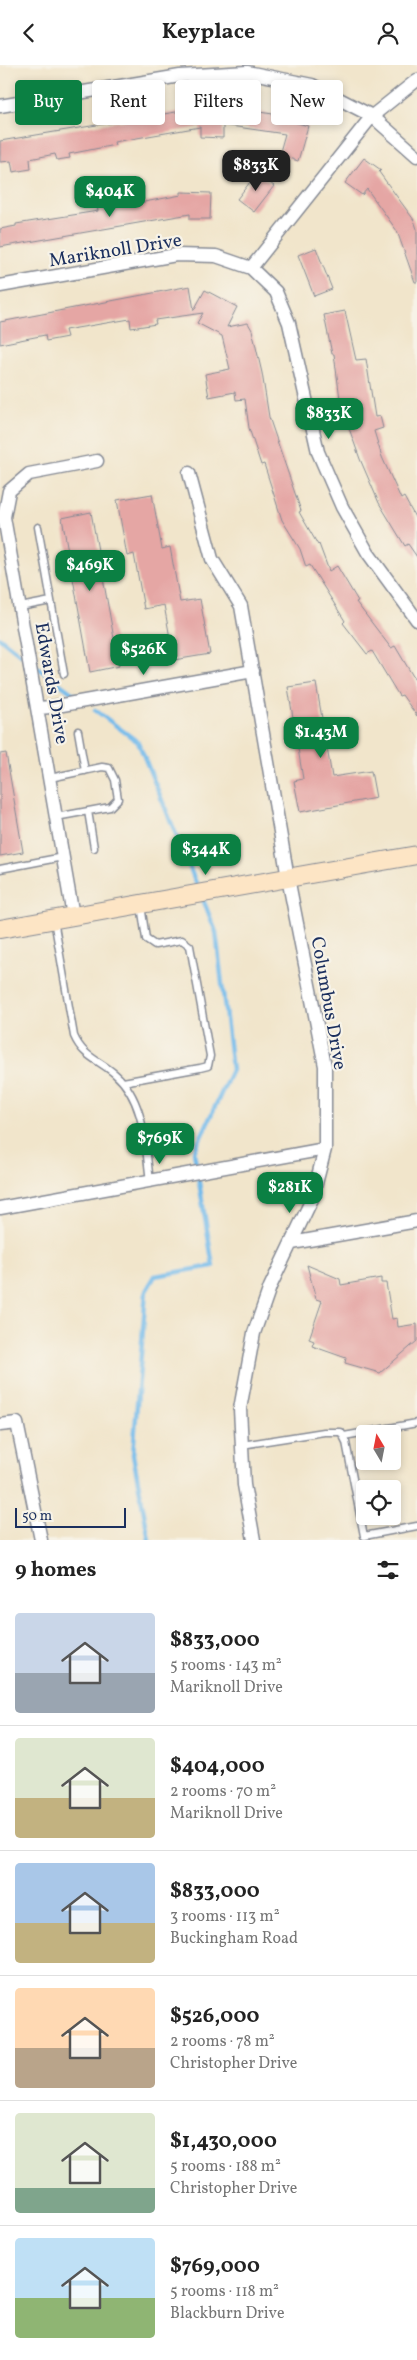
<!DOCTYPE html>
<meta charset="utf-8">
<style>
body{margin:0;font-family:Vollkorn,serif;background:#f6f6f6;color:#222;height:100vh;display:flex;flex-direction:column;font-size:19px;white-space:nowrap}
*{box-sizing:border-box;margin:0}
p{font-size:16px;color:#767676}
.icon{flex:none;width:28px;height:28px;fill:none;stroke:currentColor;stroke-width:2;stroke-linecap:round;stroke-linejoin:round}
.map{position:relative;height:1475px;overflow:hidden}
.sheet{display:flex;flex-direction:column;background:#fff;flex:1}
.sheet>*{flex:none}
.guide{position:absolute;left:15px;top:15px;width:388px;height:45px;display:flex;gap:10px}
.needle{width:32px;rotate:350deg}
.fabs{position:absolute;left:356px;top:1360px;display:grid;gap:10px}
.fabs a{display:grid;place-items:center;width:45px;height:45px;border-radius:5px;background:#fff;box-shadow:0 2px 8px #0003;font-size:25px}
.scale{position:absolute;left:15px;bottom:12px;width:111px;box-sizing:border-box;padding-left:5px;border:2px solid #1b2f5e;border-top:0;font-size:14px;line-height:18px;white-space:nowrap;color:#1b2f5e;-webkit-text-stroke:4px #f7f3e8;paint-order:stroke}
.price{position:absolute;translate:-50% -42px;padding:0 11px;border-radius:10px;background:#0b8043;color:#fff;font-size:16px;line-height:32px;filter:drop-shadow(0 1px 2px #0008)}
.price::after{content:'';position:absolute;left:50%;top:30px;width:15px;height:11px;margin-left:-8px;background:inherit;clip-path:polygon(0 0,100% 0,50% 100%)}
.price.active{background:#222;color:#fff}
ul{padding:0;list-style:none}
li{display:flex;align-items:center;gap:15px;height:125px;padding:0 15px}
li+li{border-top:1px solid #e0e0e0}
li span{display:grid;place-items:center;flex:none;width:140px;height:100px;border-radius:5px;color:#555}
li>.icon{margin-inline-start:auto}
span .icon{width:60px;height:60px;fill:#fffc;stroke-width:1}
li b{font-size:21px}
h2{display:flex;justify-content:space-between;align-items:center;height:60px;padding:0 15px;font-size:21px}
.chip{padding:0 18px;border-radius:5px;background:#fff;box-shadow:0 2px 8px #0003;font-size:18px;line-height:45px}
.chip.active{background:#0b8043;color:#fff}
header{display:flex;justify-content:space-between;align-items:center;height:65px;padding:0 15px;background:#fff;font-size:22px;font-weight:700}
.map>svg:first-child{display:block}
</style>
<header><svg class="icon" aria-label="back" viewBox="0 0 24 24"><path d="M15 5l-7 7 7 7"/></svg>Keyplace<svg class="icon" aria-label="person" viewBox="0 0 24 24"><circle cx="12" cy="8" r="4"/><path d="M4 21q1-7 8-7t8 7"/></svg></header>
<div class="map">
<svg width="417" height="1475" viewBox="0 0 417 1475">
<rect width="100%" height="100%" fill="#f7f3e8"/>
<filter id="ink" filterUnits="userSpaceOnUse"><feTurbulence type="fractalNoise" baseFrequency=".02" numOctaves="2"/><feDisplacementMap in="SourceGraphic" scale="10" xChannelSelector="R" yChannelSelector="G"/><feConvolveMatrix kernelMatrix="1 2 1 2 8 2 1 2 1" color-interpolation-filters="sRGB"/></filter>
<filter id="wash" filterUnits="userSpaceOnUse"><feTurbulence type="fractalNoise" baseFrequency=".0096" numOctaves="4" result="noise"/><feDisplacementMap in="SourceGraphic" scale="20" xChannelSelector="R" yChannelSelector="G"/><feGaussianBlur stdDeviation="1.12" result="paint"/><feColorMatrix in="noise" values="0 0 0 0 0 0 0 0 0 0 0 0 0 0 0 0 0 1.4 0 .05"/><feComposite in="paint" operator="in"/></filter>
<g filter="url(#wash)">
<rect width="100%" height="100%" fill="#f1e5cb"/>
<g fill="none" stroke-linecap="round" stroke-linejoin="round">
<path stroke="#74bbeb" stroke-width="4.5" d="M0,573L20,589
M37,602L79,633
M95,645L138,677L199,825
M149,1475L133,1390L146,1226L155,1211L213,1201L194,1087L232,1005L216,867L202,832"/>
</g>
<g id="blocks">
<path fill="#e5a6a4" d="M194,44L237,46L238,44L273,49V51L308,61L298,96L279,90L285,69L223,60V73L200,72V62L114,77L115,80L69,89L70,93L57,95L55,89L30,94L31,104L13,107L11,96L0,97V76Z
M364,93L381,105L379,107L414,155L417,164V217H415L397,166L367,124L362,130L345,118Z
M257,108L274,121L254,147L237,134Z
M181,127L211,128L210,154H190V149L0,182V164L16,161V159L98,146L96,136L114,133L115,137L133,135L134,139L181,130Z
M316,183L332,224L314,231L298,190Z
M190,221L194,245L205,225L237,242L227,262L248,258L252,265L262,308L269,352L301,446L299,447L318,480L319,479L329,506L337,501L358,536L356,537L391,583L395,581L417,618V651L402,630L399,631L372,586L367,589L343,558L345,556L310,500L306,502L300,484L282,455L264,399L261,400L249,363L245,334L236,335L235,327L209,332L205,309L230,304L222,271L197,258L203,248L155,255L156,259L131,263L130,254L65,265L67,272L46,276L45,270L0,279V257Z
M345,246L356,295L366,294L375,352L380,351L383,363L374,366L382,392L401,434L404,432L417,456V492L408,479L405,481L379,438L360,394L341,341L334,289H332L324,250Z
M152,429L162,484L170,482L180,537L200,534L210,589L174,595L164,540L144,544L134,489L127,491L117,435Z
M91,447L119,601L90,607L62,453Z
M316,618L332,712L371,706L376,733L300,747L294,716L303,714L288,622Z
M6,688L23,787L0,791V689Z
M307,1200L340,1214L341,1220L381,1213V1218H386L392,1254L397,1253L398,1262L417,1259V1276L380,1308L345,1298L346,1293L312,1281L314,1276L309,1274L322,1236L316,1234Z"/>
</g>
</g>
<g filter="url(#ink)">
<use href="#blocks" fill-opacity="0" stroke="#868a94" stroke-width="1"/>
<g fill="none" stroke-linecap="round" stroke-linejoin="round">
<g stroke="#868a94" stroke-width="9">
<path id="service" d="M38,462L64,609
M20,542L51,536
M78,666L85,706
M50,713L102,702L109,703L115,715L118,734L110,742L56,752
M88,746L94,783
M0,804L63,792
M54,855L74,971C83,992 99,995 115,1009C145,1035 145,1080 150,1116
M123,1017L200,1003L208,1001L210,991L190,881L182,875L155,880L146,874L141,840
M344,1371L417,1358
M242,1380L324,1367H341L346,1377L364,1471L417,1461"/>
</g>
<g stroke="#868a94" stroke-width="15">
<path id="minor" d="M0,41L180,11L247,7L312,20L372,51L417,15
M251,203L276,227L289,258L318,387L342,442L368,488L417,555
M0,221L176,190L216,191L251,203L372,51L417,91
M189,408L212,494L241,541L288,813L325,1001V1084L312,1134L270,1222L254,1268L240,1344L244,1420L254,1475
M38,643L51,642L253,606
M73,851L4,452L9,426L29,409L97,396
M0,1143L325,1084
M292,1178L417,1156
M0,1360L17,1358L41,1475"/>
</g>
<g stroke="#868a94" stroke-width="20">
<path id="secondary" d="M0,864L417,790"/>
</g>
<use href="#service" stroke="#fff" stroke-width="6"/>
<use href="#minor" stroke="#fff" stroke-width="12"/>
<use href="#secondary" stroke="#fde5c5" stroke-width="18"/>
</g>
</g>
<g text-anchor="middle" stroke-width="4.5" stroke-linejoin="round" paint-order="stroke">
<g font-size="19" fill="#1b2f5e" stroke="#f7f3e8">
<text transform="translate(115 184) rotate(-9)" y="7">Mariknoll Drive</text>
<text transform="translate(53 618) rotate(80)" y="7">Edwards Drive</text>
<text transform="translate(330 938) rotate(80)" y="7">Columbus Drive</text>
</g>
</g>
</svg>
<div class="fabs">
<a><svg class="needle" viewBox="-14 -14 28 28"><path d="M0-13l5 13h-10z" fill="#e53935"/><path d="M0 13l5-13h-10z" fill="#767676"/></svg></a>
<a><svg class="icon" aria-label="locate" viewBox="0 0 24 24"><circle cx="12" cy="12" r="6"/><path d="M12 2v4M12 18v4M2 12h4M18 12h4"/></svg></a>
</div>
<div class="scale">50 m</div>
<b class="price active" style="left:256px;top:127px">$833K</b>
<b class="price" style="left:110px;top:153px">$404K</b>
<b class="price" style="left:329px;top:375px">$833K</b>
<b class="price" style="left:90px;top:527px">$469K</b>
<b class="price" style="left:144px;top:611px">$526K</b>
<b class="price" style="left:321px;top:694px">$1.43M</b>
<b class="price" style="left:206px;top:811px">$344K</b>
<b class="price" style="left:160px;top:1100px">$769K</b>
<b class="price" style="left:290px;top:1149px">$281K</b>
<div class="guide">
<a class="chip active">Buy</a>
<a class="chip">Rent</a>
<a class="chip">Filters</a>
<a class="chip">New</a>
</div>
</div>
<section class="sheet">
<h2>9 homes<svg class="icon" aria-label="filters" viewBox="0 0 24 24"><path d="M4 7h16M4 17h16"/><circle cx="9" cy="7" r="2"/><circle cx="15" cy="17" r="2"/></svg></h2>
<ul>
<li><span style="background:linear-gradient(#c9d6e8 60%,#9aa5b1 0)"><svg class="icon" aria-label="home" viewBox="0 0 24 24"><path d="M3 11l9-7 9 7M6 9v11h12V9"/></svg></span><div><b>$833,000</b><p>5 rooms · 143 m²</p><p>Mariknoll Drive</p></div></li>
<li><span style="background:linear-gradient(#dfe7d0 60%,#c2b280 0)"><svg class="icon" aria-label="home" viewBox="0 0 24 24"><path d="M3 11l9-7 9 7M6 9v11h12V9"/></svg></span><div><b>$404,000</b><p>2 rooms · 70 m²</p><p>Mariknoll Drive</p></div></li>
<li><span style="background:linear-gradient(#a9c7e8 60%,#c2b280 0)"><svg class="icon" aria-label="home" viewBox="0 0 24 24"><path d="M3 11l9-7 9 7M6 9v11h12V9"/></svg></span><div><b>$833,000</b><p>3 rooms · 113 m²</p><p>Buckingham Road</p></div></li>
<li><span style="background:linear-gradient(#ffd9b3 60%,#b9a48a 0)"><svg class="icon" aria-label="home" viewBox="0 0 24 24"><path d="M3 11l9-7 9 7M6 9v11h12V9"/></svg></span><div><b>$526,000</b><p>2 rooms · 78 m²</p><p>Christopher Drive</p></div></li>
<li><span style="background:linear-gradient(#dfe7d0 75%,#7fa58c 0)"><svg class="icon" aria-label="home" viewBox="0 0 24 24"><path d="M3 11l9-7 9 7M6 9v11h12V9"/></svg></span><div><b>$1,430,000</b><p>5 rooms · 188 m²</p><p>Christopher Drive</p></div></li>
<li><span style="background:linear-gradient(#bfe0f5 60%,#8fb573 0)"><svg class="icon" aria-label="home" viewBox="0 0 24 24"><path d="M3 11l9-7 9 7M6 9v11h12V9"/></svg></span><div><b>$769,000</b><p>5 rooms · 118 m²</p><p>Blackburn Drive</p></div></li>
</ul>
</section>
